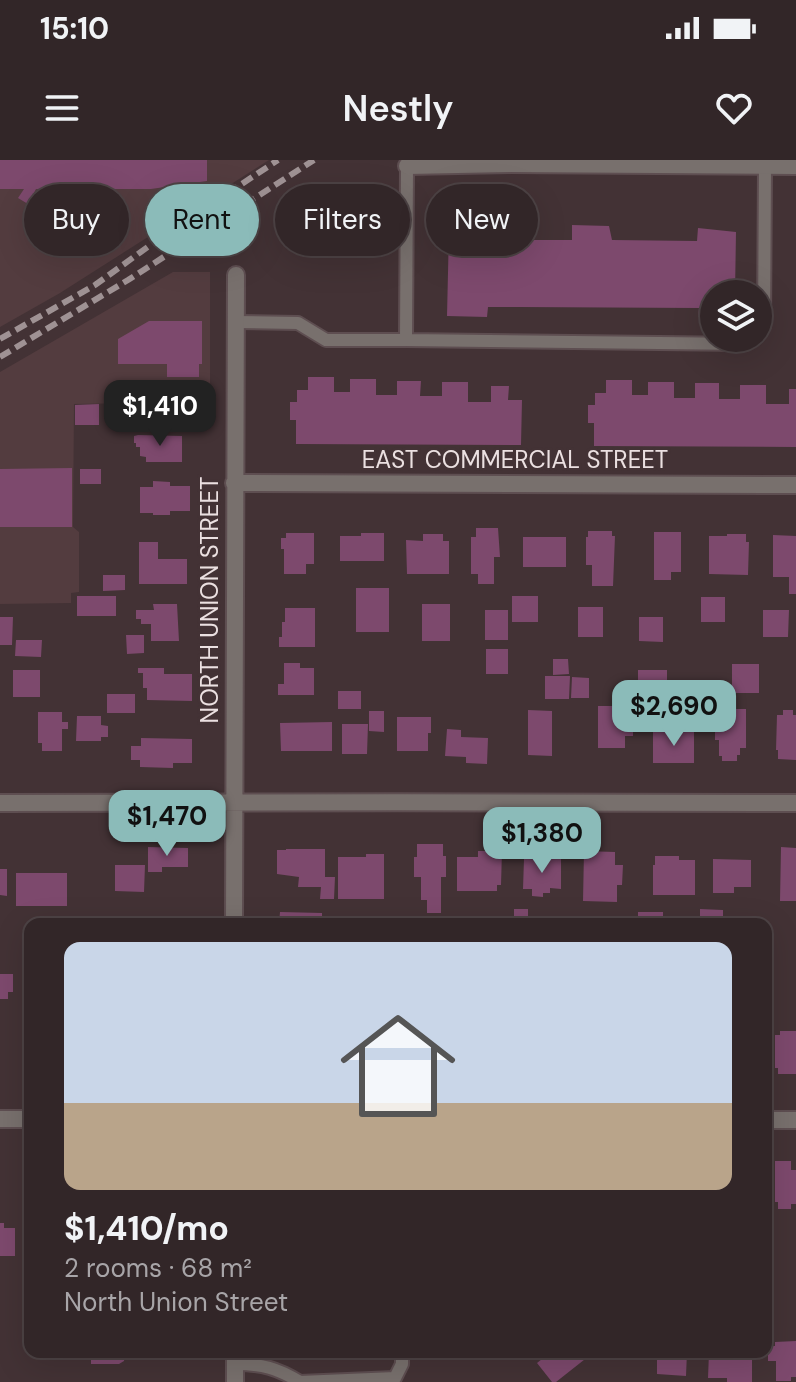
<!DOCTYPE html>
<meta charset="utf-8">
<style>
body{margin:0;font-family:"DM Sans",sans-serif;background:#3d3234;color:#f1f3f6;height:100vh;display:flex;flex-direction:column;font-size:30px;white-space:nowrap}
*{box-sizing:border-box;margin:0}
p{font-size:26px;color:#a8a5a8}
.icon{flex:none;width:44px;height:44px;fill:none;stroke:currentColor;stroke-width:2;stroke-linecap:round;stroke-linejoin:round}
.map{position:relative;flex:1;overflow:hidden}
.panel{position:absolute;left:24px;top:758px;width:748px;height:440px;display:flex;flex-direction:column;background:#322628;border-radius:16px;box-shadow:0 8px 32px #0002,0 0 0 2px #4d4345}
.panel>*{flex:none}
.banner{position:absolute;left:24px;top:24px;width:748px;height:72px;display:flex;gap:16px}
.controls{position:absolute;left:700px;top:120px;display:grid;gap:16px}
.controls a{display:grid;place-items:center;width:72px;height:72px;border-radius:50%;background:#322628;box-shadow:0 8px 32px #0002,0 0 0 2px #4d4345;font-size:40px}
.price{position:absolute;translate:-50% -68px;padding:0 18px;border-radius:16px;background:#8bbbb9;color:#111;font-size:26px;line-height:52px;filter:drop-shadow(0 2px 4px #0008)}
.price::after{content:'';position:absolute;left:50%;top:48px;width:24px;height:18px;margin-left:-12px;background:inherit;clip-path:polygon(0 0,100% 0,50% 100%)}
.price.current{background:#222;color:#fff}
ul{padding:0;list-style:none}
li{display:grid;align-content:center;gap:16px;height:424px;padding:0 40px}
li span{display:grid;place-items:center;height:248px;border-radius:16px;color:#555}
li>.icon{margin-inline-start:auto}
span .icon{width:144px;height:144px;fill:#fffc;stroke-width:1}
li b{font-size:34px}
.pill{padding:0 28px;border-radius:36px;background:#322628;box-shadow:0 8px 32px #0002,0 0 0 2px #4d4345;font-size:28px;line-height:72px}
.pill.current{background:#8bbbb9;color:#111}
.status{display:flex;justify-content:space-between;align-items:center;height:56px;padding:0 40px;background:#322628;direction:ltr}
.status svg{height:22px;fill:currentColor}
header{display:flex;justify-content:space-between;align-items:center;height:104px;padding:0 40px;background:#322628;font-size:36px;font-weight:600}
.map>svg:first-child{display:block}
</style>
<div class="status"><b>15:10</b><svg viewBox="0 0 49 12"><path d="M0 12V9h3v3zM5 12V6h3v6zM10 12V3h3v9zM15 12V0h3v12zM26 1h20v11H26zM47 4h2v5h-2z"/></svg></div>
<header><svg class="icon" aria-label="menu" viewBox="0 0 24 24"><path d="M4 6h16M4 12h16M4 18h16"/></svg>Nestly<svg class="icon" aria-label="heart" viewBox="0 0 24 24"><path d="M12 20l-8-8c-3-5 5-10 8-4 3-6 11-1 8 4z"/></svg></header>
<div class="map">
<svg width="796" height="1222" viewBox="0 0 796 1222">
<rect width="100%" height="100%" fill="#433235"/>
<path fill="#533c3f" d="M0,0H269L60,133L0,167Z
M173,112H210V242L74,244L73,367L79,372V432L71,433V443L0,444V212Z"/>
<path fill="#7d496d" d="M0,0H207V21L151,29H36L28,44L18,38L24,29H0Z
M572,65L609,66L612,80L697,81L698,68L736,72L735,134H714V157H698L699,148L518,147H488L487,157L447,156L449,69L484,68L485,80H572Z
M149,161H202V204H199V217H167V204H118V179Z
M308,217H334V232H350V219H376V235H397V221H421L420,236H442V222H468V242H491V226H509L508,240H522L521,285L296,284V260H290V242H297V230H308Z
M606,220H632V235H648V222H674V238H695V223H719V239H740V225H766V244H789V229H796V287L594,286V263H588V245H595V233H606Z
M99,244V265H75V245Z
M138,275L182,276V302H146V297L140,296V287H136V283H134V276Z
M72,308V367H0V309Z
M80,309H101V324H80Z
M153,321L170,322V326H190V351H170V355H153V353H140V327H153Z
M476,368H498L500,397H494V424H478V414H471V377H476Z
M588,371H612V376H615L613,426H592V405H586V377H588Z
M654,372H681V412H671V420H654Z
M286,373H314V404H306V414H284V389H281V378H286Z
M361,373H384V401H340V376H361Z
M423,374H443V381H449V414H407L406,380L423,381Z
M727,374H746V382H749L748,415L709,414V376H727Z
M773,375L796,376V434H789V417H773Z
M523,377H566V407H523Z
M139,382H158V399H187V424H139Z
M103,415H125V430L103,431Z
M356,428H389V472H356Z
M77,436H116V456H77Z
M512,436H538V462H512Z
M701,437H725V462H701Z
M153,444H177L179,481H151V464H141V459H136V450H154Z
M422,444H450V481H422Z
M578,447H603V477H578Z
M285,448H315V487H279V477H282V462H285Z
M485,450H508V480H485Z
M763,450H789L788,477H763Z
M0,457H13L12,485H0Z
M639,457H663V482L639,481Z
M126,475H144V493L127,494Z
M16,480H42L41,497L15,496Z
M486,489H508V514H486Z
M553,499H568L569,514L553,515Z
M284,503H300V508H314V535H278V524H284Z
M732,504H759V533H732Z
M138,508H164V514H192V541L147,540V528H143V513H138Z
M13,510H40V537H13Z
M638,510H667V538H638Z
M545,516H570L569,539H545Z
M572,517L589,518V538H571Z
M338,531H361V549H338Z
M107,534H135V553H107Z
M616,536H626V544H630V558H633V576H625V588H598V546H616Z
M722,549H746V588H740V595H737V601H722V596H719V580H715V563H722Z
M528,550L552,551V596L528,595Z
M783,550H793V555H796V600L778,599V590H776L777,555H783Z
M369,551H384V572L369,571Z
M38,552H62V562H68V569H62V591H42V583H38Z
M77,556H101V565L108,566V577H101V581H76Z
M397,557H431V573H428V591H397Z
M332,562V591H281L280,563Z
M342,564H368L367,594H342Z
M447,569L461,570V577L488,578L487,604L466,603V597L445,596Z
M653,572H694V603H653Z
M141,578L192,579V603H173V608L140,607V600H131V586H141Z
M417,684H443V696H446V717H441V753H427V740H421V717H414V697H417Z
M148,687L188,688V707H162V712H148Z
M781,687L796,688V741H780Z
M286,689H325V717H335L334,739H320L321,727H298L299,717L277,714V690H286Z
M478,691H502L501,725H497V731H457V697H478Z
M584,691L615,692V705H623L622,725H617V742L583,741Z
M366,694H384V739H338V697H366Z
M655,696H679V700H695V735H653V705H655Z
M536,697H561V729L550,728V733H543V737L532,736V729H523L524,699H536Z
M713,699L751,700V727H734V733H713Z
M115,705H145L144,732L115,731Z
M0,709H7V736L0,735Z
M16,713H67V746H16Z
M514,749H528V764H514Z
M700,749L723,750V764H700Z
M280,752L322,753V764H279Z
M638,752H663V764H638Z
M166,756L188,757V764H166Z
M399,757H430V764H399Z
M475,757L508,758V764H475Z
M0,814H13V832H8V839H0Z
M780,871H796V914H778V908H775V875H780Z
M775,1001H791V1010H796V1044H791V1049H778V1042H775Z
M0,1063H4V1068H15V1096H0Z
M796,1181V1217H791V1221H776V1201H768V1186H775V1182Z
M91,1192H125L124,1201L119,1204H91Z
M537,1192H594L556,1222H552L537,1203L542,1199Z
M657,1192H687L686,1216L657,1214Z
M709,1192H752V1222H727V1218H708Z"/>
<g fill="none" stroke-linecap="round" stroke-linejoin="round">
<g stroke="#5e4e51" stroke-width="16">
<path id="lane" d="M235,162L298,163L326,180H406L407,6
M758,171L764,166L765,6
M406,180L745,184L751,178
M235,1204C262,1204 277,1208 300,1222
M395,1218L402,1204V1192
M300,1222L395,1218"/>
</g>
<g stroke="#5e4e51" stroke-width="20">
<path id="street" d="M407,6L511,4L796,6
M234,323L796,325
M0,643C265,643 531,641 796,643
M234,764L236,115
M0,959H30
M766,960H796
M235,1192V1222"/>
</g>
<use href="#lane" stroke="#78706d" stroke-width="12"/>
<use href="#street" stroke="#78706d" stroke-width="16"/>
<path stroke="#9f9294" stroke-width="6" stroke-dasharray="12 6" stroke-linecap="butt" d="M0,179L95,125L163,76L278,0
M0,197L128,120L314,0"/>
</g>
<g text-anchor="middle" stroke-width="6" stroke-linejoin="round" paint-order="stroke">
<g font-size="24" fill="#ebe0e1" stroke="#433235">
<text x="515" y="308">EAST COMMERCIAL STREET</text>
<text transform="translate(210 440) rotate(-90)" y="8">NORTH UNION STREET</text>
</g>
</g>
</svg>
<div class="controls">
<a><svg class="icon" aria-label="layers" viewBox="0 0 24 24"><path d="M12 4l9 5-9 5-9-5zM3 14l9 5 9-5"/></svg></a>
</div>
<b class="price current" style="left:160px;top:288px">$1,410</b>
<b class="price" style="left:674px;top:588px">$2,690</b>
<b class="price" style="left:167px;top:698px">$1,470</b>
<b class="price" style="left:542px;top:715px">$1,380</b>
<div class="banner">
<a class="pill">Buy</a>
<a class="pill current">Rent</a>
<a class="pill">Filters</a>
<a class="pill">New</a>
</div>
<section class="panel">
<ul>
<li><span style="background:linear-gradient(#c9d6e8 65%,#b9a48a 0)"><svg class="icon" aria-label="home" viewBox="0 0 24 24"><path d="M3 11l9-7 9 7M6 9v11h12V9"/></svg></span><div><b>$1,410/mo</b><p>2 rooms · 68 m²</p><p>North Union Street</p></div></li>
</ul>
</section>
</div>
